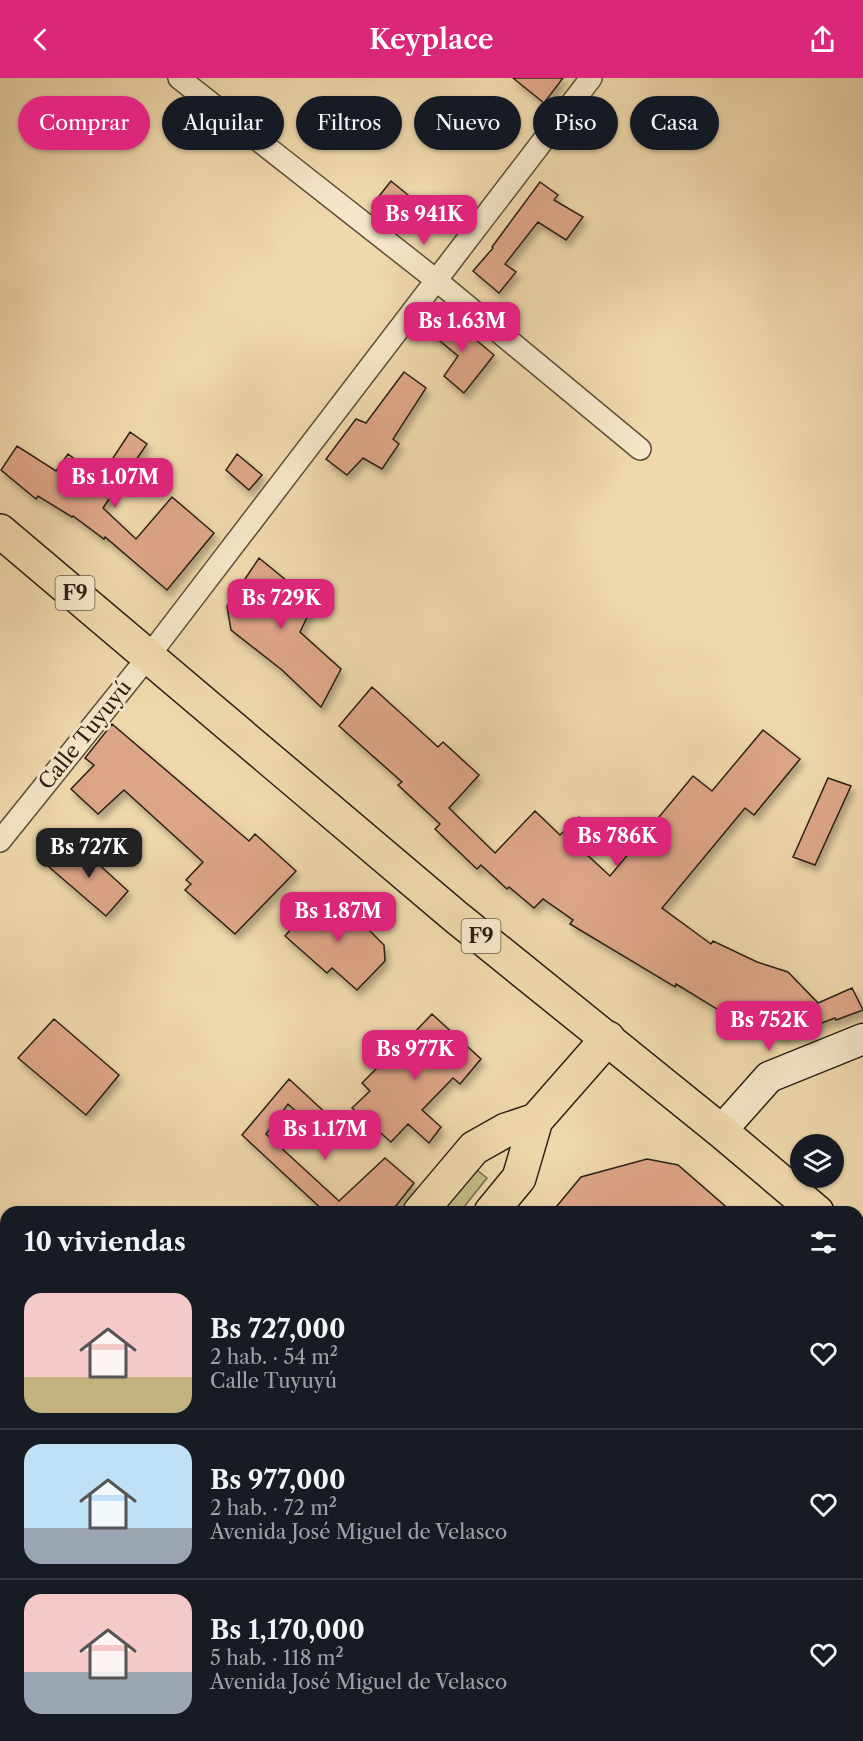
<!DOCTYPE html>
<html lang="es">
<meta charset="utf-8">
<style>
body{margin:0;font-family:"Libre Caslon Text",serif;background:#20242c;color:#f1f3f6;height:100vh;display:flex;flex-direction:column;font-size:22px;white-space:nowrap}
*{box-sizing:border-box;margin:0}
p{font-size:20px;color:#9ea1a6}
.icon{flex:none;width:33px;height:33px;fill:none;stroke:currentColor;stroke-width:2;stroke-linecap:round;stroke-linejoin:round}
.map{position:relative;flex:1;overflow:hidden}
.side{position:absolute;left:0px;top:1128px;width:864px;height:536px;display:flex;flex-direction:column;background:#171b24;border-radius:18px 18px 0 0;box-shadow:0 2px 4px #0004}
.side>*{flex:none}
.guide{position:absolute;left:18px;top:18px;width:828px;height:54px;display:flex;gap:12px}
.buttons{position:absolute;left:790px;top:1056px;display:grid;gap:12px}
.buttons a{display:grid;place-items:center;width:54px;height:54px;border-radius:50%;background:#171b24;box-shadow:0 2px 4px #0004;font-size:30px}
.price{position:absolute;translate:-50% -51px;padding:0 14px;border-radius:12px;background:#db2777;color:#fff;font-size:20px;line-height:39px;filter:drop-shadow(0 2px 3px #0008)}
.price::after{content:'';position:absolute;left:50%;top:36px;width:18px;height:14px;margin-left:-9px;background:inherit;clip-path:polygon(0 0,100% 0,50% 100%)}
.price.current{background:#222;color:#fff}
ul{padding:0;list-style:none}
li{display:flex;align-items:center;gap:18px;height:150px;padding:0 24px}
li+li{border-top:2px solid #363941}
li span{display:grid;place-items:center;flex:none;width:168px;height:120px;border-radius:18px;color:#555}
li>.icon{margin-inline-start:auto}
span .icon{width:72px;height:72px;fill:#fffc;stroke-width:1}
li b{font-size:26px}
h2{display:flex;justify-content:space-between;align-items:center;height:72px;padding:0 24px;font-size:26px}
.chip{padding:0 21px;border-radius:27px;background:#171b24;box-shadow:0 2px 4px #0004;font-size:21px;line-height:54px}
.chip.current{background:#db2777;color:#fff}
header{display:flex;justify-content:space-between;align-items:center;height:78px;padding:0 24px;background:#db2777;color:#fff;font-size:27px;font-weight:600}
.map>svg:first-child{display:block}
</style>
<header><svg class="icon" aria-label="back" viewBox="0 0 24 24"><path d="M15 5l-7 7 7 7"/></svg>Keyplace<svg class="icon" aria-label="share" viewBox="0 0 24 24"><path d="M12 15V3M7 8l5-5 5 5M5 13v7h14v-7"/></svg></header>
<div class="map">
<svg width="863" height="1663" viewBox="0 0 863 1663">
<defs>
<filter id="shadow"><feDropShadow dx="3.5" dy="6" stdDeviation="3" flood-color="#0004"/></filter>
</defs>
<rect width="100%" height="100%" fill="#efd8ac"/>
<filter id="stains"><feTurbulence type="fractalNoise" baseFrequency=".00333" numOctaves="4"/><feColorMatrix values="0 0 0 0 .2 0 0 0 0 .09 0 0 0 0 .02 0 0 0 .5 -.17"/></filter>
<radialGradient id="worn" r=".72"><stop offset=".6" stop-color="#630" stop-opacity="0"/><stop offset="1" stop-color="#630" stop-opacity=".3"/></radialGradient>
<path fill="#c0bc85" stroke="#766e4c" stroke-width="1.5" d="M477,1092L487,1100L460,1134H441Z"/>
<path fill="#dda588" stroke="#2c2014" stroke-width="1.5" filter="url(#shadow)" d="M513,0H563L544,25Z
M391,103L419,126L403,145L376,122Z
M540,104L558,117L554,122L583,139L566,162L538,144L505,186L516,194L499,215L473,193L493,170L492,169Z
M445,236L494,277L464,315L444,298L458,278L429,254Z
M404,294L426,310L393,361L399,366L382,391L363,380L347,397L326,381L356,341L366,345Z
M130,354L147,366L103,430L136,461L172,419L214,455L167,512L105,459L104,461L73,438L72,439L38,418L36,421L1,392L17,368L56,393L68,376L100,400Z
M237,376L262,397L249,412L226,392Z
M259,480L314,525L300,554L341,591L321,629L282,592L231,552L227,528Z
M372,609L438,669L443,664L479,697L449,730L495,775L535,733L560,757L579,739L599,758L585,775L610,798L693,698L712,713L763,652L800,681L754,737L745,730L662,830L711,866L713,863L757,884L788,894L818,925L852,910L863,932L836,942L835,940L782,960L729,928L720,933L676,906L675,909L570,846L573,842L543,821L534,830L509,809L507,811L481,787L477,791L435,751L440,746L398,707L402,704L339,648Z
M112,646L249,763L255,756L296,793L235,856L185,812L191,806L186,802L203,784L124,712L98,736L71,711L94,687L85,680Z
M828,700L851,708L815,787L793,779Z
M73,763L128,813L106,838L49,789Z
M332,822L366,849L384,867L385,883L357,912L332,890L327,895L285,858L315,824Z
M432,936L481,981L460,1006L453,1000L422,1032L441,1049L429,1065L408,1046L391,1064L352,1030L370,1013L362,1005L387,980L388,982Z
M54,941L119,997L86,1037L18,980Z
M289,1001L331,1040L318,1053L288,1026L266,1056L339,1123L385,1080L414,1105L391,1134H325L242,1057Z
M647,1081L678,1087L732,1134H552L581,1099Z"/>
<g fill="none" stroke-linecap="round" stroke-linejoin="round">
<g stroke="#5d4e3a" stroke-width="24">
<path id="street" d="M179,0L436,202L640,371
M0,763L148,579L591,0
M858,1193L863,1187
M0,1228L6,1234
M487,1658L494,1663"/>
</g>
<g stroke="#2c2014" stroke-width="33">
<path id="secondary" d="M721,1053L769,999L863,961"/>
</g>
<g stroke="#2c2014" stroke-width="36">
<path id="primary" d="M420,1134L474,1070L506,1052L536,1042
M491,1134L519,1100L536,1042L608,960
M0,1649L6,1641
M60,1663L64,1658"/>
</g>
<g stroke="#2c2014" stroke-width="36">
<path id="highway" d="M0,453L456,839L721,1053L817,1134
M858,1169L863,1173"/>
</g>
<use href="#street" stroke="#f5e6c9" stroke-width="21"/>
<use href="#secondary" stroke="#f5e6c9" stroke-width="30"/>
<use href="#primary" stroke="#efd8ac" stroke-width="33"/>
<use href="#highway" stroke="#efd8ac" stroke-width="33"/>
</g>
<g text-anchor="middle" stroke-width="6" stroke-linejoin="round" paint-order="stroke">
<g fill="#f5e6c9" stroke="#685b4a" stroke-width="1.5">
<rect x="55.5" y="498" width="39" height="34" rx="4.5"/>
<rect x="461.5" y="841" width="39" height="34" rx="4.5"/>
</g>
<g font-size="20" font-weight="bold" fill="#2c2014">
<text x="75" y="522">F9</text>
<text x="481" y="865">F9</text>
</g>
<g font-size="21" fill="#2c2014" stroke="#f5e6c9">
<text transform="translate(85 657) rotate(-51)" y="7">Calle Tuyuyú</text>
</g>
</g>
<rect width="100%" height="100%" filter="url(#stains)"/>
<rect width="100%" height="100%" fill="url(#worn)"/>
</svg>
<div class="buttons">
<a><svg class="icon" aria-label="layers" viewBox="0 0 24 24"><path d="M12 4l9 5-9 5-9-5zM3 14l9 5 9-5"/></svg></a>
</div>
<b class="price" style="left:424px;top:168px">Bs 941K</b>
<b class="price" style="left:462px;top:275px">Bs 1.63M</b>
<b class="price" style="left:115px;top:431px">Bs 1.07M</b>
<b class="price" style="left:281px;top:552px">Bs 729K</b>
<b class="price" style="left:617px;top:790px">Bs 786K</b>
<b class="price current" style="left:89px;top:801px">Bs 727K</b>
<b class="price" style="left:338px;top:865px">Bs 1.87M</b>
<b class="price" style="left:769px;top:974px">Bs 752K</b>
<b class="price" style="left:415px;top:1003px">Bs 977K</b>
<b class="price" style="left:325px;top:1083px">Bs 1.17M</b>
<div class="guide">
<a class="chip current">Comprar</a>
<a class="chip">Alquilar</a>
<a class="chip">Filtros</a>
<a class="chip">Nuevo</a>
<a class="chip">Piso</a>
<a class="chip">Casa</a>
</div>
<section class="side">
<h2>10 viviendas<svg class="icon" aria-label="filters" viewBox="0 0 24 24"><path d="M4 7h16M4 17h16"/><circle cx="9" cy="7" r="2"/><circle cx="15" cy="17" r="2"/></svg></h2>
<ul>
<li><span style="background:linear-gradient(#f6c9c9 70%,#c2b280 0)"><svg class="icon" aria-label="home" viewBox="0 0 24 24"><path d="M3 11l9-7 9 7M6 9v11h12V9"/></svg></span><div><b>Bs 727,000</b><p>2 hab. · 54 m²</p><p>Calle Tuyuyú</p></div><svg class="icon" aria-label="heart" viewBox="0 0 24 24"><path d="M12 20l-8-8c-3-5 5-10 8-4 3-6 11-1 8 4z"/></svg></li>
<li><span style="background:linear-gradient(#bfe0f5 70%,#9aa5b1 0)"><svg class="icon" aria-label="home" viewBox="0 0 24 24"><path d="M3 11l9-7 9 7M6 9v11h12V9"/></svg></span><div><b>Bs 977,000</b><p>2 hab. · 72 m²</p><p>Avenida José Miguel de Velasco</p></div><svg class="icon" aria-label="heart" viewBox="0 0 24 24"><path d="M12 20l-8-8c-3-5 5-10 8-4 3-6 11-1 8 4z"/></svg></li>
<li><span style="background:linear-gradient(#f6c9c9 65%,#9aa5b1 0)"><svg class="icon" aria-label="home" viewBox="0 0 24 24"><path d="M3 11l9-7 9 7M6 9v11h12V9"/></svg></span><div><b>Bs 1,170,000</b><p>5 hab. · 118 m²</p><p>Avenida José Miguel de Velasco</p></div><svg class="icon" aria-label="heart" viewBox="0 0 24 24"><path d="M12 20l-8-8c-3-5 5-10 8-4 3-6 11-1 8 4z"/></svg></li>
</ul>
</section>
</div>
